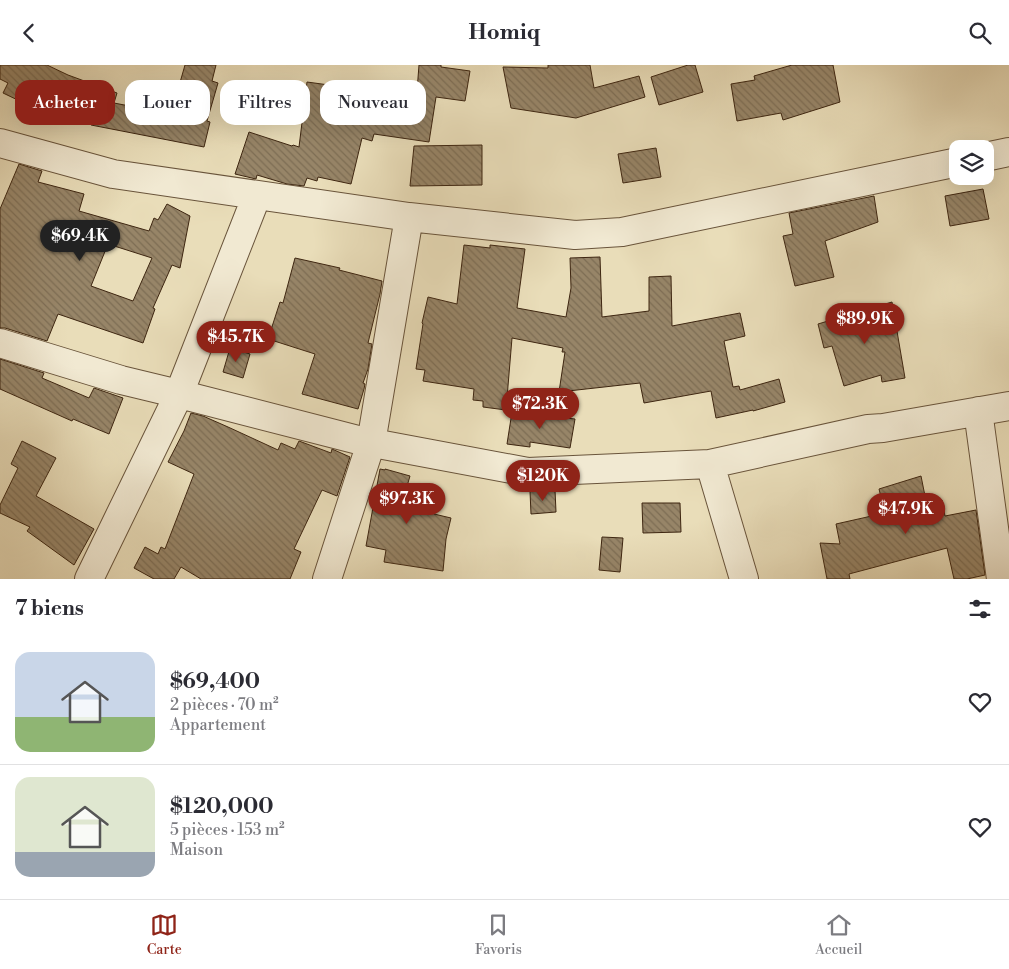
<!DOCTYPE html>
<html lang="fr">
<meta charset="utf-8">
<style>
body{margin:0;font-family:"Libre Bodoni",serif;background:#f7f7f7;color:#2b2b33;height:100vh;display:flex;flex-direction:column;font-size:19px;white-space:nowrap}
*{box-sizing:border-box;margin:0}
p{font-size:16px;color:#7c7c81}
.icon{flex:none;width:28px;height:28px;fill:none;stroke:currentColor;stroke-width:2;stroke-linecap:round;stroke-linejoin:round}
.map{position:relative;height:514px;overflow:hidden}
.side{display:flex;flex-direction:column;background:#fff;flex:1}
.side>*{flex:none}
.top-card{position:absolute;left:15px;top:15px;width:500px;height:45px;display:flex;gap:10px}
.tools{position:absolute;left:949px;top:75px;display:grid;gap:10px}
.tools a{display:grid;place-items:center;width:45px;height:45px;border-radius:10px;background:#fff;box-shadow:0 5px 20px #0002;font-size:25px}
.price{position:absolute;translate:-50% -42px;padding:0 11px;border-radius:18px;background:#8f2418;color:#fff;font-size:16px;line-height:32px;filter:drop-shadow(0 1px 2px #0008)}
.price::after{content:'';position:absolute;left:50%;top:30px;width:15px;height:11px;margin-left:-8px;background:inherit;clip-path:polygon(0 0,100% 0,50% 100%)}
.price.current{background:#222;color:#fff}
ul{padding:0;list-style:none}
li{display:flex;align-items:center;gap:15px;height:125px;padding:0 15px}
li+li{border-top:1px solid #e1e1e2}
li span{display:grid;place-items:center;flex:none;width:140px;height:100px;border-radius:15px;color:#555}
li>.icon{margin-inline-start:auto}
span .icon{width:60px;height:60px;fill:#fffc;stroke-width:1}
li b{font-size:21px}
h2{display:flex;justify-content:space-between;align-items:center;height:60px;padding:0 15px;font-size:21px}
.pill{padding:0 18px;border-radius:15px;background:#fff;box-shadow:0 5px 20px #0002;font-size:18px;line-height:45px}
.pill.current{background:#8f2418;color:#fff}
header{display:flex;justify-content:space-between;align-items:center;height:65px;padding:0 15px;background:#fff;font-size:22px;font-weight:700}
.tabs{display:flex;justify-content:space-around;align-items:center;height:70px;border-top:1px solid #e1e1e2;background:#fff;font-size:14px;color:#7c7c81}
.tabs a{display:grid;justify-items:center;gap:2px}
.tabs .current{color:#8f2418}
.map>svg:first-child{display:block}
</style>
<header><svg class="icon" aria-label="back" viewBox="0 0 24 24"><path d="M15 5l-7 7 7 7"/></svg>Homiq<svg class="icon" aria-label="search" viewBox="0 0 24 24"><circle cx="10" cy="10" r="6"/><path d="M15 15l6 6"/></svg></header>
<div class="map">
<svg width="1009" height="514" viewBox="0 0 1009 514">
<defs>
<pattern id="building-back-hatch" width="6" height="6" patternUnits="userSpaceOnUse" patternTransform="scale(1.25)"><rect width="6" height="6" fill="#978568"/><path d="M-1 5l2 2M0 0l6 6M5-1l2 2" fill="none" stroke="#7d6d54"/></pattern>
</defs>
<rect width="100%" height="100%" fill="#e9ddb9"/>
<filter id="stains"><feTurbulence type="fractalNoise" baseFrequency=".004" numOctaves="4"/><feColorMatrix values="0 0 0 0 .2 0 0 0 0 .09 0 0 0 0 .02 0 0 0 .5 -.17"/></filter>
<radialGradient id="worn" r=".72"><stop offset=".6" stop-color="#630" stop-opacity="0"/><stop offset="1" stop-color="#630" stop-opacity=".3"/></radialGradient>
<path fill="url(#building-back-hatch)" stroke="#3e2611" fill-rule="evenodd" d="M0,0H47L68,10L117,28L114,38L171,49L185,0H216L212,16L218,18L207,56L210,57L204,82L91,60L93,44L45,26L41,32L30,27L24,38L3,28L8,18L0,14Z
M419,0H441V2L470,6L465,36L436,32L429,77L374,69L372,76L362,73L351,119L318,112L317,116L307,113L304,121L287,119L257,110L256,114L235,109L249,67L292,81L293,80L299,82L307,17L329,20L327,35L395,55L397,36L416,39Z
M548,0H590L594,23L639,11L645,32L576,53L511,43L503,2L548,3Z
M688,0H695L703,27L659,40L651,12Z
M792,0H833L840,37L783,55L781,48L737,56L731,19L755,15L754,11Z
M482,80V120L410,121L414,81Z
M656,83L661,112L623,118L618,89Z
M19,99L42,106L38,117L84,129L79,146L149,166L154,153L158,155L167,139L190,151L180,203L172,200L153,243L155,244L143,278L58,249L47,276L5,263H0V144ZM108,179L152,193L133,236L91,221Z
M983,124L989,154L950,161L945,131Z
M874,131L878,157L825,176L834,212L795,221L783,171L793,169L789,148Z
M464,180L490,183V180L525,184L517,243L566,252L571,223L570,193L600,192L602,252L649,246V212L671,211L672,261L740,248L745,271L724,276L733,322L739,321L740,325L779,314L785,337L753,346V345L716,353L711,326L644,338L640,318L559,327L565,287H562L563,283L512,273L506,345L483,342V336L473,335L474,324L423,316L425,305L416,304L423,259L422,258L428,232L457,239Z
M295,193L340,203L339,205L382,216L380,229L368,278L372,279L368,304L363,318L365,319L364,324L358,344L302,329L315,289L268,274L280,237L283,238Z
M892,237L905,313L882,317L881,310L844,321L832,281L824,283L818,259Z
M230,283L250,289L243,313L223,307Z
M0,294L44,308L42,313L89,333L94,323L123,333L109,369L73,354L72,356L0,324Z
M512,347L575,354L570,383L530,377V382L507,379Z
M191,348L203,351L228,362L278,385L281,378L295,384L299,376L331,388L332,384L350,392L337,431L322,425L294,484L301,487L290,514H201L181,502L174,514H154L134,503L145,482L158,489L161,482L165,484L194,409L168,397L184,366Z
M22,376L56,393L36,431L94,464L74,500L27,466L30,462L0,448V440L18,403L11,399Z
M380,404L385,405V404L410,411L405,428L438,435L434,449L451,453L446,474L443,506L384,497L386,485L366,481Z
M921,411L926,436L942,435L945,451L976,445L985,510L967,514H954L947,483L849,509L850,514H827L820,478L840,479L836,459L885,448L879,424Z
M555,425L556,447L531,449L530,426Z
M642,438H680L681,467L643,468Z
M602,472L623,473L620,507L599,505Z"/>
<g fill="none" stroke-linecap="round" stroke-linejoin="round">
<g stroke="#69543b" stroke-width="30">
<path id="minor" d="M0,78L113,109L409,152L575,170L622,167L958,97
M985,92L1009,87
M0,278L121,315L179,329L362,376L528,407L710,399L868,364L883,363L1009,341
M978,346L1001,514
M710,399L744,514
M89,514L179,329L257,130
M327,514L371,378L409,152"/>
</g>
<use href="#minor" stroke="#f1e9d2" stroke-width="28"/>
</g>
<rect width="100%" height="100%" filter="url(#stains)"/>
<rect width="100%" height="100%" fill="url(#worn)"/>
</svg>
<div class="tools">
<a><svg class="icon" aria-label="layers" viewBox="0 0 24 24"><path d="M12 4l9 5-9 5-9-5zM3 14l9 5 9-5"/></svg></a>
</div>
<b class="price current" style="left:80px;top:197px">$69.4K</b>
<b class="price" style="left:865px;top:280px">$89.9K</b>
<b class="price" style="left:236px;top:298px">$45.7K</b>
<b class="price" style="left:540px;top:365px">$72.3K</b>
<b class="price" style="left:543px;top:437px">$120K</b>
<b class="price" style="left:407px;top:460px">$97.3K</b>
<b class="price" style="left:906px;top:470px">$47.9K</b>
<div class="top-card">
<a class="pill current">Acheter</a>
<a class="pill">Louer</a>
<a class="pill">Filtres</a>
<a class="pill">Nouveau</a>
</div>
</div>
<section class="side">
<h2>7 biens<svg class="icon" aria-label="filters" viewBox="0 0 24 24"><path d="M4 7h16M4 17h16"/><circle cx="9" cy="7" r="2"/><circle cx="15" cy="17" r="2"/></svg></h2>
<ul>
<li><span style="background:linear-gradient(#c9d6e8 65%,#8fb573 0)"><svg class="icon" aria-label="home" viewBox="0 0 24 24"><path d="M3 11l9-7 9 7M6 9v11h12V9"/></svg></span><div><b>$69,400</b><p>2 pièces · 70 m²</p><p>Appartement</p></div><svg class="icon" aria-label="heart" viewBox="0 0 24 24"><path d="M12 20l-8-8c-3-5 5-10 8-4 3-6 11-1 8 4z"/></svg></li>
<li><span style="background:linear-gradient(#dfe7d0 75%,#9aa5b1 0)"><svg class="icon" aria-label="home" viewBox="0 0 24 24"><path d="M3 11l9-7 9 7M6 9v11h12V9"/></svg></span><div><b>$120,000</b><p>5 pièces · 153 m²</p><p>Maison</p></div><svg class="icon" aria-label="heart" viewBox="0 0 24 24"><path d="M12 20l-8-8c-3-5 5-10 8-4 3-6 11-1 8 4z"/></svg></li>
</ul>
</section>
<nav class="tabs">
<a class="current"><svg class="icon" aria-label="map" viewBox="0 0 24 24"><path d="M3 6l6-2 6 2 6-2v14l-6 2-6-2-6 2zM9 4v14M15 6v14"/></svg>Carte</a>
<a><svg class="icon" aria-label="saved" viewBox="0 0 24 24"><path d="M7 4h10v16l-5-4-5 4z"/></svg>Favoris</a>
<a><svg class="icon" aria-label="home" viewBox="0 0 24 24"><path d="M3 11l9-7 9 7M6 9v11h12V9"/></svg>Accueil</a>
</nav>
